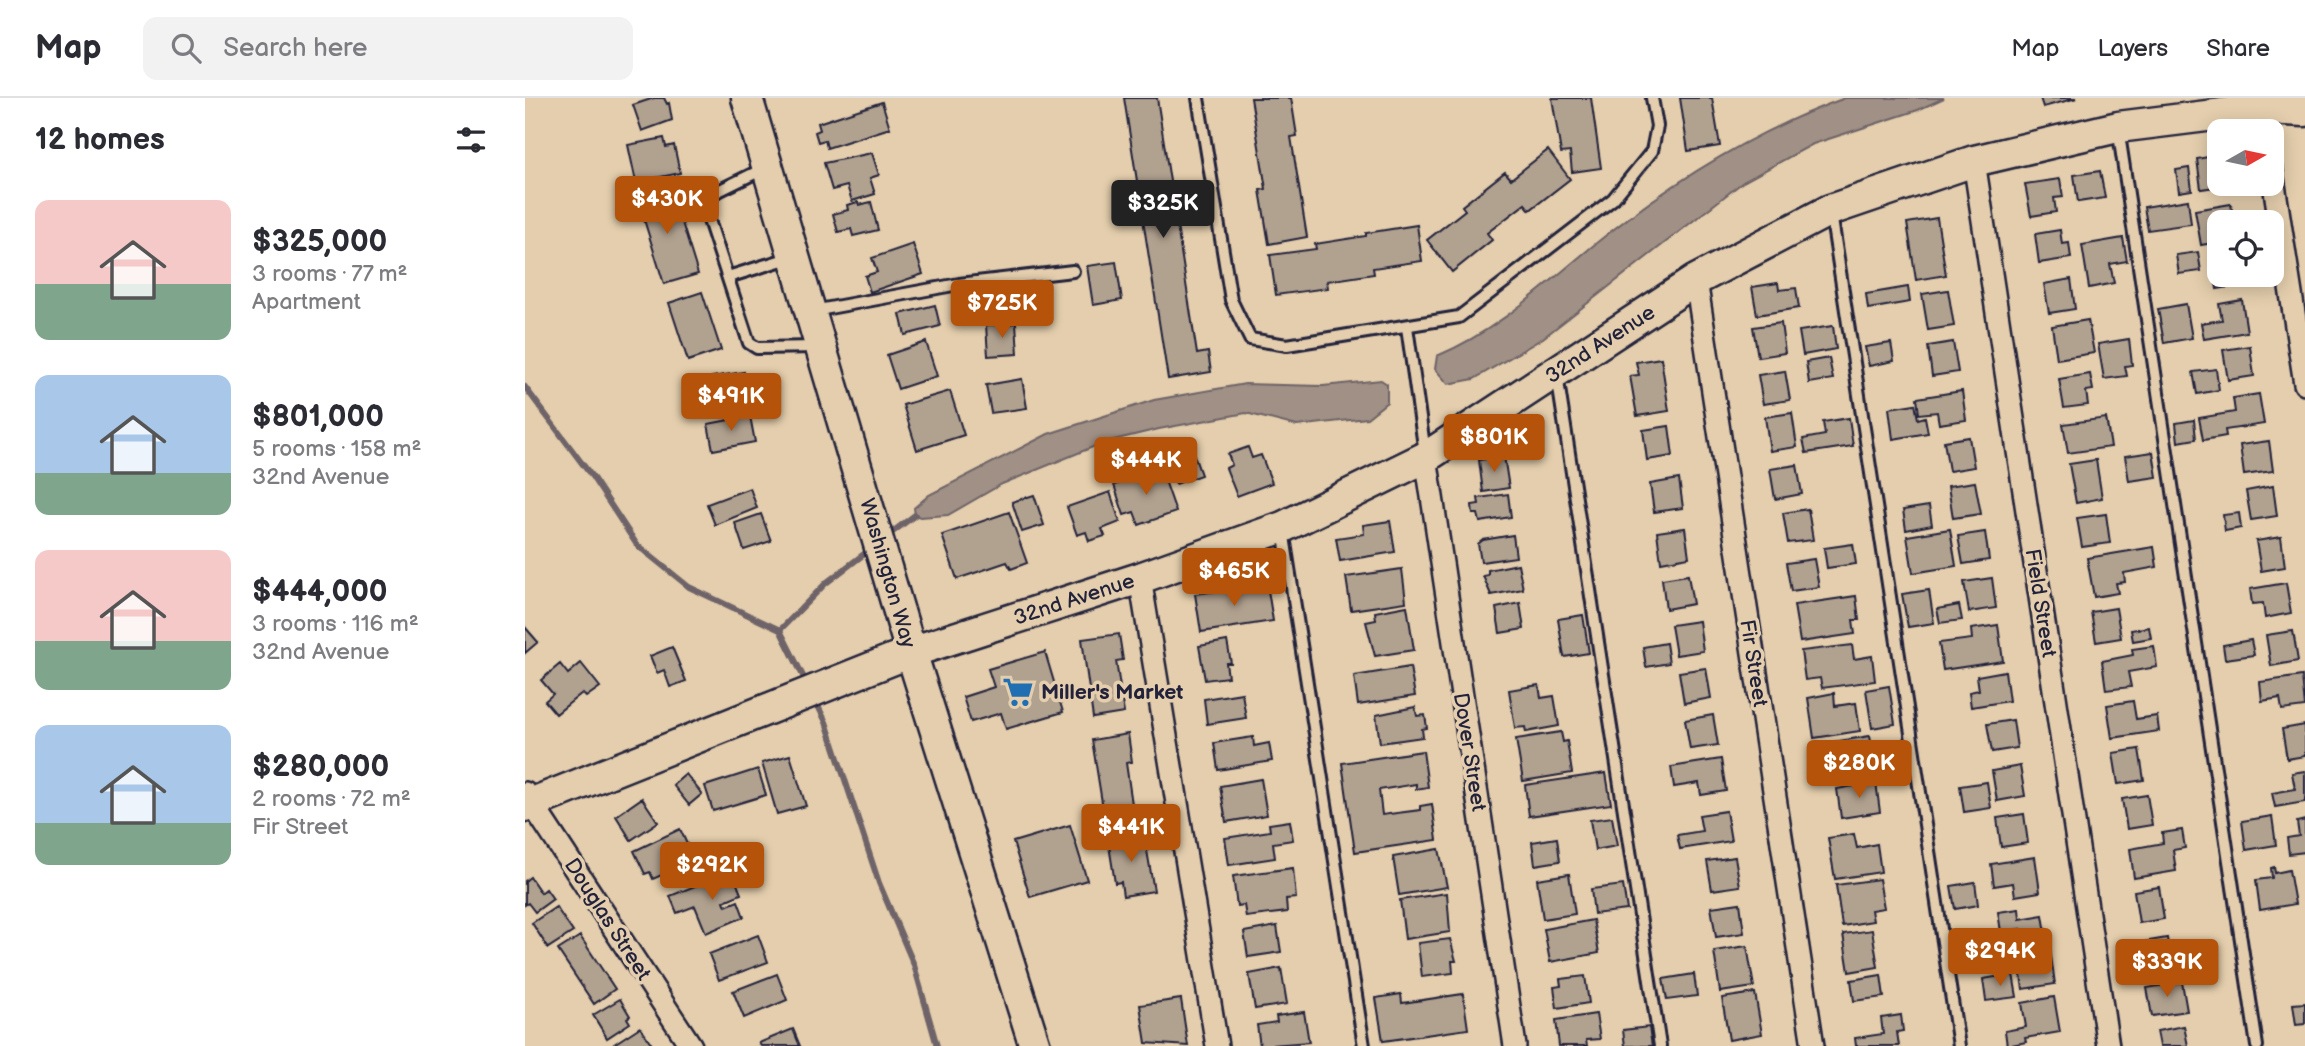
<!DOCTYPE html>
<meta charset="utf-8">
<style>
body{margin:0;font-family:"Balsamiq Sans",sans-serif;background:#f2f2f3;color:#2b2b33;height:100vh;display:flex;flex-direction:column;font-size:26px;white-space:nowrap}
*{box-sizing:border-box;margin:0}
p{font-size:23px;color:#7c7c81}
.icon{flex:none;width:38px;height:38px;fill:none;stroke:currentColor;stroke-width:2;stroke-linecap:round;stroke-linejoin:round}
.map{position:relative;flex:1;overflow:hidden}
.panel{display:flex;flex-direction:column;background:#fff;width:525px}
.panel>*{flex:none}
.needle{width:46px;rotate:81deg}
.buttons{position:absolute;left:1682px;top:21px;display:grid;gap:14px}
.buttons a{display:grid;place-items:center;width:77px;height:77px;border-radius:14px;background:#fff;box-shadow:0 4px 18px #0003;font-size:35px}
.price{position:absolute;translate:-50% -60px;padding:0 16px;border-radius:7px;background:#b45309;color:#fff;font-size:23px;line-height:46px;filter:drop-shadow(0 2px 4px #0008)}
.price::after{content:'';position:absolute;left:50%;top:42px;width:21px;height:16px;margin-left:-10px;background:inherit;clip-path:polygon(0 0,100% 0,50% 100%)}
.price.selected{background:#222;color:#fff}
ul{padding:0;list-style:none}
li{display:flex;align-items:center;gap:21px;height:175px;padding:0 35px}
li span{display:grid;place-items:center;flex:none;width:196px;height:140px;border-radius:14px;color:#555}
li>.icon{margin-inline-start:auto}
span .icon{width:84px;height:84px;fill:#fffc;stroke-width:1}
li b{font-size:30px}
h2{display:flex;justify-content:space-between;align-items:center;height:84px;padding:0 35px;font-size:30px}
header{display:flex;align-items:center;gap:42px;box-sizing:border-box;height:98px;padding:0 35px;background:#fff;border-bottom:2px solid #e1e1e2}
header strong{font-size:33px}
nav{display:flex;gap:38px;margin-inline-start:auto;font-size:24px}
.search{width:490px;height:63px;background:#f2f2f3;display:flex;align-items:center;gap:18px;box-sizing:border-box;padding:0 24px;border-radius:14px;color:#7c7c81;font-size:26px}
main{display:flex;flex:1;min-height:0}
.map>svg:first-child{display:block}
</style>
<header>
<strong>Map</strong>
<div class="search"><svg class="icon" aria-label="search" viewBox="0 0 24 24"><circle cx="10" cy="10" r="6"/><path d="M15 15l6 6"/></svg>Search here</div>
<nav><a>Map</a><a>Layers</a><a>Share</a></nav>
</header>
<main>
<section class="panel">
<h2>12 homes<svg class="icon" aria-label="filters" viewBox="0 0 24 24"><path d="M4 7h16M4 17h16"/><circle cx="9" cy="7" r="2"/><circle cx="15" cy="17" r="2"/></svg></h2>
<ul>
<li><span style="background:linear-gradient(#f6c9c9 60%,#7fa58c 0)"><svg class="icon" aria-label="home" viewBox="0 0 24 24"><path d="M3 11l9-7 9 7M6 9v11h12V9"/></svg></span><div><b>$325,000</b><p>3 rooms · 77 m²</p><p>Apartment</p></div></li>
<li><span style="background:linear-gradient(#a9c7e8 70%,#7fa58c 0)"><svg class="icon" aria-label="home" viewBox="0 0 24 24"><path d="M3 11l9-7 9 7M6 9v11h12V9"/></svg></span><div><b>$801,000</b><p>5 rooms · 158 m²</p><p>32nd Avenue</p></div></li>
<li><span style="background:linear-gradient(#f6c9c9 65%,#7fa58c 0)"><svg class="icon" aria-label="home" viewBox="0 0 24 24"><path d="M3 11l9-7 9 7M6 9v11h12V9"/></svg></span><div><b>$444,000</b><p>3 rooms · 116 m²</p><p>32nd Avenue</p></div></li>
<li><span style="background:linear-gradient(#a9c7e8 70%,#7fa58c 0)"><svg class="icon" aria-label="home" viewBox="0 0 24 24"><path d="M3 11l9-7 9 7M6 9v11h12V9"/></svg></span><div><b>$280,000</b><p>2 rooms · 72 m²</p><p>Fir Street</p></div></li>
</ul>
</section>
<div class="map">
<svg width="1780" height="948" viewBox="0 0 1780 948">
<rect width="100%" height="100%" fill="#e4cead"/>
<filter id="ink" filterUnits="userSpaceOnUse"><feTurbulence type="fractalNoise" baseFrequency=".0143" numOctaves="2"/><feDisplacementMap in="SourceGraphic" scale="14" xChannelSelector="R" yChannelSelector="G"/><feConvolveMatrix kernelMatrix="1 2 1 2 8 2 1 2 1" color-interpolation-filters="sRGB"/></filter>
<g filter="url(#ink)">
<path fill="#a09085" stroke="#6e6467" stroke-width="2" d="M1320,0H1419L1393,12L1288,46L1218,84L1018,240L949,281L923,286L910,271L912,258C977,231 1026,181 1080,138C1152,81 1234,31 1320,0Z
M856,282L862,286V304L842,320L772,328L721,315L634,331L580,344L477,386L423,417L395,419L390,417L389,410L404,397L523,336L629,302L720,286L798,288Z"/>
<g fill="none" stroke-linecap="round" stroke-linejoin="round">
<path stroke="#6e6467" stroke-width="6" d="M0,289L68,380L112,447L164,489L255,532L282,586
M361,439L390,417
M255,532L301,485L347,450
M290,602L301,624L354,785L389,867L412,948"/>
</g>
<path fill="#b1a18f" stroke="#22223b" stroke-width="2" d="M129,0H139L142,6L144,5L147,22L117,33L108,7Z
M599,0H632L672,256L683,254L686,274L643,281Z
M726,0H766L772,38L766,39L782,139L744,146L735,92L741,91Z
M1027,0H1066L1076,70L1047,74L1045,54L1036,55Z
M1155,0H1187L1195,48L1163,53Z
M1515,0H1552L1518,9Z
M357,4L365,30L302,50L300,42L293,44L290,34L295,32L293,25Z
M139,40L141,49L149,47L155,75L111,84L103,47Z
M1023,52L1045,81L1005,112L1000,106L962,135L967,142L927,174L902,142L940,112L937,108L980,74L986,81Z
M347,55L354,77L345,80L350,96L327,103L322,88L307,92L299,65Z
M1694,57V86L1704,87L1676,91L1672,61Z
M1664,70L1667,92L1654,94L1651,72Z
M1575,73L1580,100L1553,104L1549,77Z
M1535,81L1538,99L1529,100L1531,114L1506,118L1500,86Z
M146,89L173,176L139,186L112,99Z
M1663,102L1666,126L1623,132L1619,109Z
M333,104L334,107L346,104L353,132L328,138L326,131L313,134L308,116L323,112L322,107Z
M1706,106L1709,124H1694V144L1676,147L1670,112Z
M1412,120L1421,177L1391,182L1382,125Z
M892,127L897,163L848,170L849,176L802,183L803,190L751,197L745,157L791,151L790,146L841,138V135Z
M1535,132L1537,146L1544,145L1546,160L1514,165L1510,136Z
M1598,140L1602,163L1585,166L1589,185L1564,190L1557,147Z
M388,146L398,176L345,194L340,178L352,174L347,160Z
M1673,154L1676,173L1654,176L1651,157Z
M1694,160V177H1716L1717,187L1692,191L1687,161Z
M591,164L597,202L568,207L562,168Z
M1546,181L1550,211L1524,215L1519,186Z
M1253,185L1254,192L1271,190L1274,210L1232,217L1227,189Z
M1383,189L1385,204L1343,211L1341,196Z
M1423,192L1429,228L1403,232L1397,196Z
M177,194L196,252L163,263L144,205Z
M463,198L467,221L447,224L444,201Z
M1717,202L1722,234L1679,241L1676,225L1697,222L1694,206Z
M1661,206L1667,240L1639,245L1633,211Z
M410,207L415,228L380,237L375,216Z
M1563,222L1569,255L1532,261L1527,228Z
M491,225L493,256L463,258L461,227Z
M1256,225L1260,255L1233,259L1228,229Z
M1308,228L1311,251L1278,257L1274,233Z
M1604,241L1607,267L1600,268L1602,278L1579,281L1573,246Z
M401,244L412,278L373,291L362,257Z
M1428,244L1433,274L1407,278L1403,248Z
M1366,245L1369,263L1344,268L1340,249Z
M1725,248L1729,278L1703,282L1698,252Z
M1136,260L1144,313L1112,318L1105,278L1114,277L1111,264Z
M1304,260L1308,281L1284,285L1281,264Z
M1691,271L1694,292L1672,296L1668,274Z
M1260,273L1265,302L1238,306L1233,277Z
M219,274L224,308L201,311L198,290L189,291L187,279Z
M1565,276L1568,292L1561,293L1563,307L1539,310L1534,281Z
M497,281L502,310L466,315L461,287Z
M425,293L439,337L392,352L378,307Z
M1437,293L1441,322L1414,326L1412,314L1394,316L1392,300Z
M1734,296L1739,326L1700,332L1701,338L1678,342L1674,320L1710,314L1708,300Z
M1390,306L1393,321L1400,319L1403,335L1368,341L1364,310Z
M1267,315L1272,349L1245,353L1240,319Z
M225,318L230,344L188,352L183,326Z
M1324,320L1328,348L1281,355L1278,341L1300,337L1298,324Z
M1581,320L1586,349L1543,355L1538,326Z
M1669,322L1671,341L1653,344L1651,325Z
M1144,328L1148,358L1122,362L1118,332Z
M1444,339L1449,369L1424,373L1419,343Z
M1744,343L1748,373L1719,377L1715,347Z
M665,346L676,377L651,386L639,355Z
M723,349L727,360L736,357L747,385L712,398L701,370L707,367L703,356Z
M1628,354L1632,379L1604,383L1600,358Z
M979,358L984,390L958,394L954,362Z
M1571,362L1577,400L1551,405L1544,366Z
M1272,367L1277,396L1250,401L1245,371Z
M636,371L651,414L614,427L609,414L599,417L589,387Z
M1154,381L1158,410L1129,414L1125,386Z
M1450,384L1456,416L1428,420L1423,388Z
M1748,388L1752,418L1726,422L1721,393Z
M225,390L232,410L190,427L182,406Z
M585,394L595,424L577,431L580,438L564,443L561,434L552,437L542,409Z
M983,396L986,419L955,424L953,416H948L947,407L954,406L953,400Z
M509,397L519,427L497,434L487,404Z
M1404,408L1407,427L1381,432L1378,412Z
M1283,411L1288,442L1263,445L1258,415Z
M484,414L502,465L486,471L482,464L432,481L417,437Z
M1714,415L1716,430L1700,433L1698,417Z
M236,416L246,443L219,452L210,425Z
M1581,416L1585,445L1557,449L1552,420Z
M865,423L870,454L815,463L811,440L839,436L838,427Z
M1160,430L1164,459L1136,464L1132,434Z
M1425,431L1431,468L1388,475L1382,438Z
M1460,434L1464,462L1438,466L1433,438Z
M988,437L991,459L956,464L953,446L958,442Z
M1756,439L1760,469L1736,473L1731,443Z
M1328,446L1331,466L1302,470L1299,450Z
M1629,449L1632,469L1599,475L1600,484L1591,485L1593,495L1569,499L1562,460Z
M1289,461L1294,489L1266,493L1261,465Z
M993,466L998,491L966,497L958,478L963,477V472Z
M877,471L881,504L826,512L821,479Z
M1163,477L1168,506L1141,511L1137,481Z
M1467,480L1471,510L1444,514L1439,484Z
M1761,485L1766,515L1740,520L1738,505L1727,506L1725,491Z
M742,486L748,523L676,534L670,496Z
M1404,492L1409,525L1383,529L1377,496Z
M1331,498L1334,522H1328L1330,536L1275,544L1269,507Z
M995,505L999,531L975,535L971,510Z
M1434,507L1437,522L1415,525L1412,511Z
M882,508L889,552L850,558L841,524L851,522L850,514Z
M1591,510L1596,540L1571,544L1566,514Z
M1058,517L1064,555L1039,559L1033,521Z
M1174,523L1178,553L1151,557L1146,527Z
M1473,527L1478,563L1418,572L1414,545L1447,541L1446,531Z
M0,529L13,544L0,555Z
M1624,529L1626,540L1608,543L1606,532Z
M1768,533L1773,563L1746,568L1741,537Z
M594,536L598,562L591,563L599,615L568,620L557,541Z
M1726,542L1729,557L1700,561L1698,547Z
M702,543L706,565H701L703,579L680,582L674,548Z
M1141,545L1144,565L1121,569L1118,549Z
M1327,547L1329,561L1347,558L1350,583L1297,590L1295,580L1280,582L1276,553Z
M1629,548L1632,569L1603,574L1606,589L1581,592L1577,563L1608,557L1607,551Z
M147,549L161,583L145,589L139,572L132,575L125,558Z
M520,554L538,614L481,631L476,615L446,624L438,599L469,589L463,571Z
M56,565L75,589L61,599L57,595L31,616L20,603L28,596L16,582L35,566L43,576Z
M885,569L890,598L833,607L829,578Z
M1181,570L1186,600L1159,605L1154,574Z
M1480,573L1484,603L1446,609L1444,594L1454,592L1452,578Z
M1777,578L1780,609L1757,612L1755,600L1737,603L1735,584Z
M1014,587L1016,600L1029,598L1034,628L1001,634L1000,629L990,630L984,592Z
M1364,588L1370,626L1347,630L1341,592Z
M717,595L721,620L682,626L679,601Z
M1309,595L1310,608L1331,605L1335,633L1289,640L1283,600Z
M1608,603L1611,621L1632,618L1634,633L1587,640L1582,607Z
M890,609L892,618L900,617L902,630L897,631L898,639L855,645L851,617Z
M1188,617L1193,647L1165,651L1160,622Z
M1488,622L1492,650L1467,654L1462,626Z
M1780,627V658L1762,661L1757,631Z
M1036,634L1038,644L1042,643L1047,675L998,683L991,641Z
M603,636L607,664L601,665L608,713L579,717L567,642Z
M1345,638L1352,677L1303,685L1299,663L1293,664L1290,647Z
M728,639L729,648L744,645L747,663L693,672L689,645Z
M1614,651L1619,682L1593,686L1588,655Z
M898,653L903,689L891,691V686L854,692L857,717L895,712V708L907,706L912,742L830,754L817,665Z
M265,657L281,708L252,716L237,665Z
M1196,661L1201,693L1176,697L1174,685L1149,689L1146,669Z
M1495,668L1500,698L1472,703L1467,673Z
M233,671L241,697L188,713L180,688Z
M1780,673V704L1750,709L1747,695L1770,691L1767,675Z
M1081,675L1086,706L1004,718L1000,687Z
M161,676L177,696L164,707L148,687Z
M736,681L742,717L701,724L695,688Z
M1351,684L1355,714L1316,720L1312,691Z
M1462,684L1466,710L1439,714L1435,688Z
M1622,697L1627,727L1602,731L1597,701Z
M117,700L133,724L106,742L91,718Z
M1201,713L1206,743L1155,751L1152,737L1177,733L1174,717Z
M1499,716L1503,745L1476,749L1472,720Z
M1747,718L1751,747L1721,752L1717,723Z
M1087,719L1092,748L1070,752L1065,722Z
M1780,722V754L1764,756L1762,740L1774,738L1772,724Z
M765,723L768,742L748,745L750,760L704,767L700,740L745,733L744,726Z
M545,727L562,782L505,799L488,744Z
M155,731L167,757L150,765L152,770L128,781L125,774L120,776L109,753Z
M1657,732L1660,750L1648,752L1651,773L1609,780L1605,751L1638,745L1637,735Z
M619,735L629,793L598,798L596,784L590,785L583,741Z
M1329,736L1332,750L1352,746L1356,774L1310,781L1303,740Z
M1032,740L1035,763L1010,767L1007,744Z
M914,751L922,789L874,797L868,759Z
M1210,759L1215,788L1187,792L1182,763Z
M1510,759L1515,794L1490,798L1488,785L1469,788L1466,766Z
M1749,769L1750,775L1764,772L1770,806L1735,812L1731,782L1747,780L1746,770Z
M768,770L771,800L761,801L762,814L721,819L719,807L712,808L708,778Z
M207,773L216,796L199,803L201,808L213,803L219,819L181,835L170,808L152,815L145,798Z
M1044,776L1050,816L1018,821L1012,781Z
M5,779L16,795L21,791L28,801L10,814L3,805L0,807V783Z
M1354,781L1359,810L1346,812L1348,823L1317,828L1311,787Z
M1450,784L1453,807L1430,811L1426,788Z
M1098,787L1102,812L1069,816L1066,791Z
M1634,789L1639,821L1614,825L1609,793Z
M922,795L925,834L880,841L875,802Z
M1215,805L1219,835L1191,839L1186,809Z
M31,809L48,834L23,850L7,825Z
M1494,811L1495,821L1518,817L1522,841L1498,845L1496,831L1476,834L1473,814Z
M1068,822L1074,855L1025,864L1019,831Z
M752,828L756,854L723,859L719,834Z
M1347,832L1353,869L1324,874L1318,836Z
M233,837L243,864L194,882L184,856Z
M55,838L90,891L69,906L33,852Z
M1642,840L1647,869L1623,873L1618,844Z
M925,841L931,863H927L928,875L897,879L893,845Z
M1222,848L1229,889L1195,894L1189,853Z
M1525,851L1530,886L1498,891L1495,871L1482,873L1480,858Z
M756,870L762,906L730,911L724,876Z
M252,876L262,902L219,920L208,893Z
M1169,876L1172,898L1142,902L1138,881Z
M1488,876L1492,899L1461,903L1458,881Z
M1356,877L1359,899L1329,903L1326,882Z
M1060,878L1064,905L1032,910L1029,889L1036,888L1035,881Z
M1657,884L1662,913L1627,918L1622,890Z
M1230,895L1237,936L1204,942L1197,900Z
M876,896L877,905L938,896L943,931L858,943L851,900Z
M1529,899L1535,934L1500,940L1501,944L1482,948L1480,933L1501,929L1497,905Z
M95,901L105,918L102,920L105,925L82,940L68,917Z
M656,901L663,948L621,945L615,907Z
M1780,905V926L1771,927L1768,906Z
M779,914L784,944L735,948L732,927L752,924L751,918Z
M1071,916L1075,941L1061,942L1062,948H1034L1031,922Z
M1376,917L1378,933L1372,934L1374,948H1331L1330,940L1358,936L1356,920Z
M1659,928L1663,948H1635L1632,933Z
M115,929L128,948H90L89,946Z
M1124,929L1127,948H1100L1098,932Z
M268,931L275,948H236L234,945Z"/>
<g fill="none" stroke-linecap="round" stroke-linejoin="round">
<g stroke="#22223b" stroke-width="16">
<path id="lane" d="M673,0L706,202L725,241L762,247L934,219L1088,101L1127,53L1132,28L1127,0
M1593,30L1732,948
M240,70L185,97L179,107L224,245L232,250L293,249
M1306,115L1434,948
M203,179L267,159
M288,213L434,186L548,173
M882,229L900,355
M1032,277L1135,948
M758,432L839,948"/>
</g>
<g stroke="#22223b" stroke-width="26">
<path id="street" d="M1738,11L1741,33
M1449,63L1583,948
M1746,67L1780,286
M1171,182L1288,948
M901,359L990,948
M615,480L692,948
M0,695L166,948"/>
</g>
<g stroke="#22223b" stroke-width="35">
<path id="secondary" d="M222,0L386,554L510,948
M0,708L386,554L615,480L758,429L901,359L1171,182L1305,112L1449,63L1593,29L1738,11L1780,13"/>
</g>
<use href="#lane" stroke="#e4cead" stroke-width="10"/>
<use href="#street" stroke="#e4cead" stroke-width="21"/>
<use href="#secondary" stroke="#e4cead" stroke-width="30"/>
</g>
</g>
<defs>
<g id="supermarket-bare" transform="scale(2.415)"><path d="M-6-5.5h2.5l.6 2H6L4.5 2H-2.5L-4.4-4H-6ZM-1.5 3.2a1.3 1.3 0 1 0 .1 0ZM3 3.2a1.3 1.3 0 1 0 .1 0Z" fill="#1f6fb2" stroke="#e4cead" stroke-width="2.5" paint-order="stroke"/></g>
</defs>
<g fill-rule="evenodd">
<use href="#supermarket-bare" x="493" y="594"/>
</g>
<g text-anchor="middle" stroke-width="7" stroke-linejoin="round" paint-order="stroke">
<g font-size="21" fill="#22223b" stroke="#e4cead">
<text transform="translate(1075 246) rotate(-33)" y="7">32nd Avenue</text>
<text transform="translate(363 475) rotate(74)" y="7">Washington Way</text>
<text transform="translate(549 501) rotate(-18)" y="7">32nd Avenue</text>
<text transform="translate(1516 505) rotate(81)" y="7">Field Street</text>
<text transform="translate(1229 565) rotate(81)" y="7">Fir Street</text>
<text transform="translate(945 654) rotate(81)" y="7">Dover Street</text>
<text transform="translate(83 821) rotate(57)" y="7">Douglas Street</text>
</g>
<g font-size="21" font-weight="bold" fill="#22223b" stroke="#e4cead" text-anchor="start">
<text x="516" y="601">Miller's Market</text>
</g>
</g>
</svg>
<div class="buttons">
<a><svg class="needle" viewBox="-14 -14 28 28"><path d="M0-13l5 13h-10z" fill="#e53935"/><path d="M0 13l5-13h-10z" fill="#7c7c81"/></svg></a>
<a><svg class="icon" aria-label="locate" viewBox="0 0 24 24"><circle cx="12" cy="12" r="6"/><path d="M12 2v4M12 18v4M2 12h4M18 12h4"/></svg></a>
</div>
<b class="price" style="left:142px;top:138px">$430K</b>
<b class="price selected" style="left:638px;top:142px">$325K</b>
<b class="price" style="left:477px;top:242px">$725K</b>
<b class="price" style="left:206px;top:335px">$491K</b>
<b class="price" style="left:969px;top:376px">$801K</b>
<b class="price" style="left:621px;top:399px">$444K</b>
<b class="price" style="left:709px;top:510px">$465K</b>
<b class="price" style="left:1334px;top:702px">$280K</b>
<b class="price" style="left:606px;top:766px">$441K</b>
<b class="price" style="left:187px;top:804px">$292K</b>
<b class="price" style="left:1475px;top:890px">$294K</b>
<b class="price" style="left:1642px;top:901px">$339K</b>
</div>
</main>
